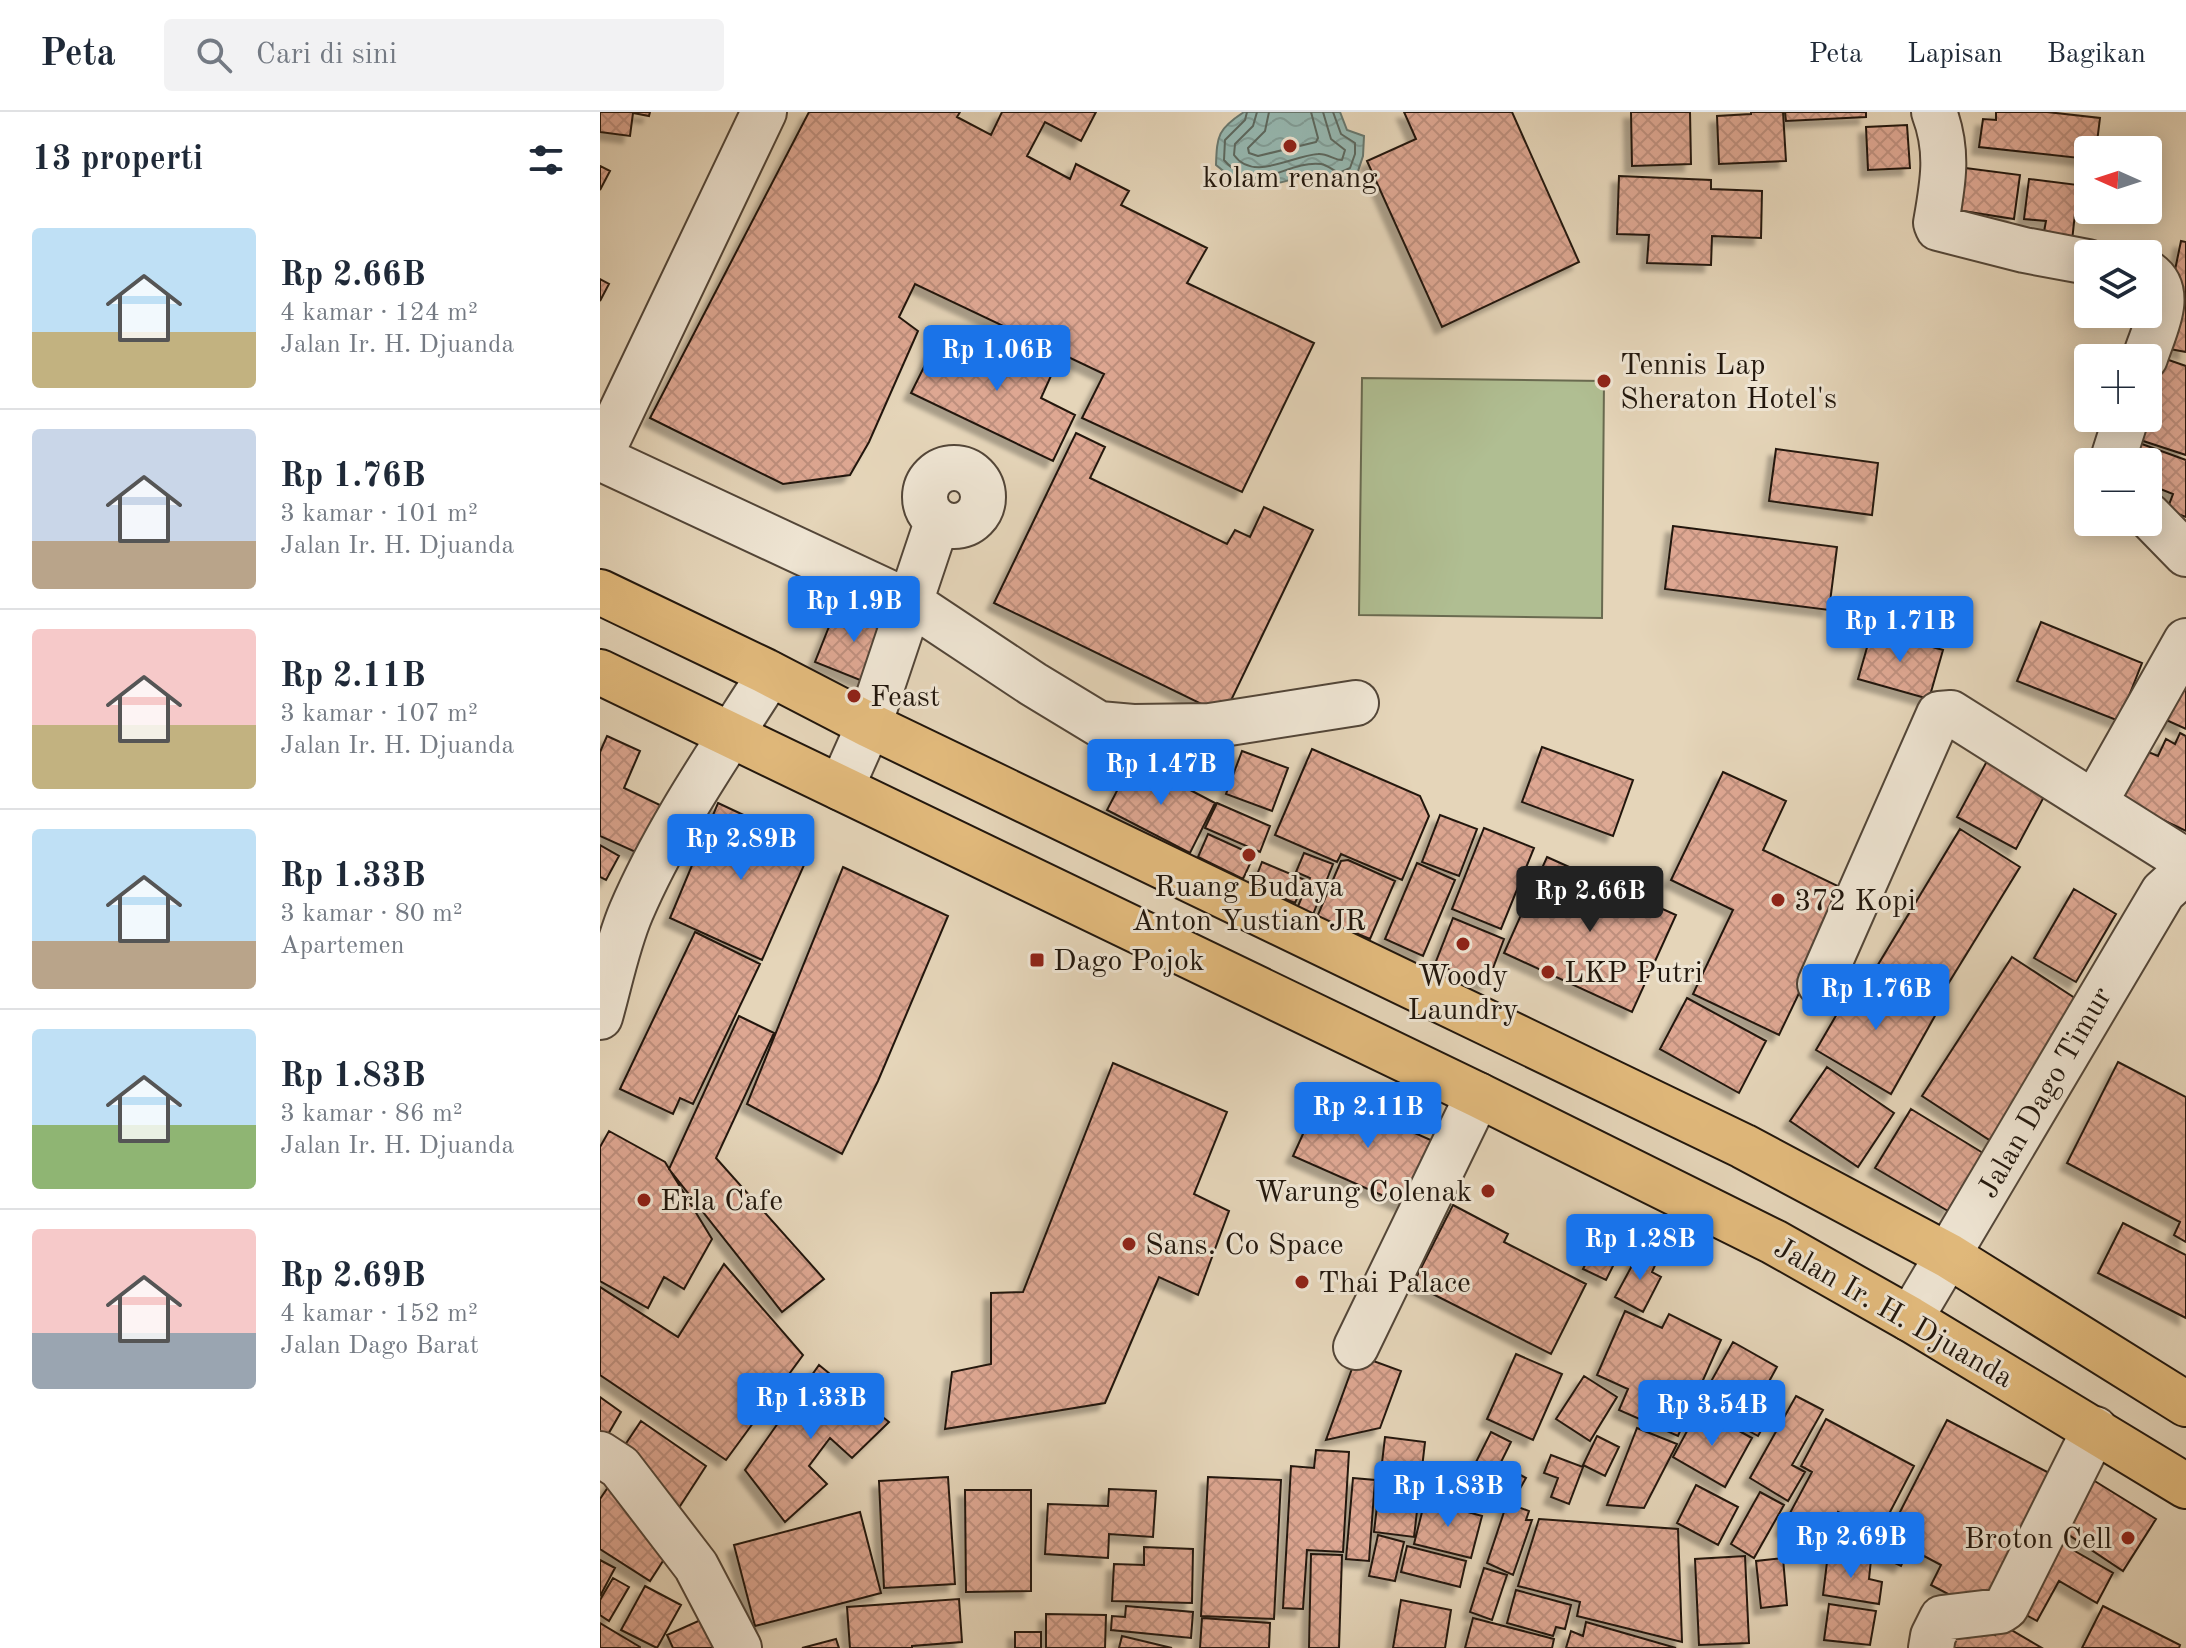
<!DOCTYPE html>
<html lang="id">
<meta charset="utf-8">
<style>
body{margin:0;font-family:"Old Standard TT",serif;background:#f2f2f3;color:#1f2937;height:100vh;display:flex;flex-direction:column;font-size:30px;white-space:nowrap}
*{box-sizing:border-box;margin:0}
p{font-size:26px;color:#747a83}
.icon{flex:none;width:44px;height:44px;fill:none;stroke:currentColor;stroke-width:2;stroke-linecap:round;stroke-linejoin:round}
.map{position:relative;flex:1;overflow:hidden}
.side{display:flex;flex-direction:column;background:#fff;width:600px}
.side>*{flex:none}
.needle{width:52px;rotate:273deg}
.tools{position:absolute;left:1474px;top:24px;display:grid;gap:16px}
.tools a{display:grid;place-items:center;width:88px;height:88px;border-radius:8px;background:#fff;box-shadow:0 4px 20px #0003;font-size:40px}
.price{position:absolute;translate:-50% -68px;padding:0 18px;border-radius:8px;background:#1a73e8;color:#fff;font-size:26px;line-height:52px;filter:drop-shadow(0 2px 4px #0008)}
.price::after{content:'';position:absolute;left:50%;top:48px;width:24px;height:18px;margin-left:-12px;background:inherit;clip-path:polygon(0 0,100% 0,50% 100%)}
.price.active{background:#222;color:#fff}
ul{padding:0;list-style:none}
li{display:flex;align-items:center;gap:24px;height:200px;padding:0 32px}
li+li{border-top:2px solid #e0e1e3}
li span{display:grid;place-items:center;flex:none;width:224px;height:160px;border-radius:8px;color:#555}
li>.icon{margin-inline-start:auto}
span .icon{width:96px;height:96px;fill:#fffc;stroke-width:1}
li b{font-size:34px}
h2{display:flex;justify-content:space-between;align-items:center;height:96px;padding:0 32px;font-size:34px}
header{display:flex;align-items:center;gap:48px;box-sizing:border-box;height:112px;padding:0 40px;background:#fff;border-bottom:2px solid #e0e1e3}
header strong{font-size:38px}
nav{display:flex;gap:44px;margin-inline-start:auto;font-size:28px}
.search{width:560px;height:72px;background:#f2f2f3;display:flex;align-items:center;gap:20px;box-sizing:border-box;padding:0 28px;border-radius:8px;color:#747a83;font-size:30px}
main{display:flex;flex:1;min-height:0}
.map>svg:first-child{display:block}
</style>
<header>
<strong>Peta</strong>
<div class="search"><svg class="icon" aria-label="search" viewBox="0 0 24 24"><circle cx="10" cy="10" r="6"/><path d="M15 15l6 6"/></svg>Cari di sini</div>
<nav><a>Peta</a><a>Lapisan</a><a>Bagikan</a></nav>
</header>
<main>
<section class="side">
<h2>13 properti<svg class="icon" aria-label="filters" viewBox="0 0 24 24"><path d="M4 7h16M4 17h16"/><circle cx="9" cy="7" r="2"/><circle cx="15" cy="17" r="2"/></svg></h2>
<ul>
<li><span style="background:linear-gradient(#bfe0f5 65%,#c2b280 0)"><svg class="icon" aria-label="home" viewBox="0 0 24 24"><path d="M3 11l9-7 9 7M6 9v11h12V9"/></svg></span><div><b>Rp 2.66B</b><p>4 kamar · 124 m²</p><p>Jalan Ir. H. Djuanda</p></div></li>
<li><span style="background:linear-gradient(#c9d6e8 70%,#b9a48a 0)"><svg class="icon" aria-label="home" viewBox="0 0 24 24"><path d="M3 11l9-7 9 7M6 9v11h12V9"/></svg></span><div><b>Rp 1.76B</b><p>3 kamar · 101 m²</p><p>Jalan Ir. H. Djuanda</p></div></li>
<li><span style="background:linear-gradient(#f6c9c9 60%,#c2b280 0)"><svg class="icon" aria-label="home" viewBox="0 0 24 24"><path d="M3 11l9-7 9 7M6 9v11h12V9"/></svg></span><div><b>Rp 2.11B</b><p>3 kamar · 107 m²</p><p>Jalan Ir. H. Djuanda</p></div></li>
<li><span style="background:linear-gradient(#bfe0f5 70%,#b9a48a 0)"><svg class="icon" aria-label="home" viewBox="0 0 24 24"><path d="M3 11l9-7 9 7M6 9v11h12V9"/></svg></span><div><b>Rp 1.33B</b><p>3 kamar · 80 m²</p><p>Apartemen</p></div></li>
<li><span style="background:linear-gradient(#bfe0f5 60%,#8fb573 0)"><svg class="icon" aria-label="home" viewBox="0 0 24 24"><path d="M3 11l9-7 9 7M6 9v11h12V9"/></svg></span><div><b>Rp 1.83B</b><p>3 kamar · 86 m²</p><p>Jalan Ir. H. Djuanda</p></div></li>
<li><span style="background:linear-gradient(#f6c9c9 65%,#9aa5b1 0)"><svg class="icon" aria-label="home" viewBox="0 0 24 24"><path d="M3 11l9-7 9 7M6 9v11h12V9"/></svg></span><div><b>Rp 2.69B</b><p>4 kamar · 152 m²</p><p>Jalan Dago Barat</p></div></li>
</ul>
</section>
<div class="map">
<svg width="1586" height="1536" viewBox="0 0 1586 1536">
<defs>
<pattern id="water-waves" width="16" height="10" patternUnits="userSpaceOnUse" patternTransform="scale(2)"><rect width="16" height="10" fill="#96b8b1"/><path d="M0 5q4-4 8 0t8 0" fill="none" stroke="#819d97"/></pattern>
<pattern id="building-cross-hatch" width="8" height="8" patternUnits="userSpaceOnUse" patternTransform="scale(2)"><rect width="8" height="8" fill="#dea792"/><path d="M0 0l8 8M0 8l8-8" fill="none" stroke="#be8f7d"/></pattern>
<filter id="shadow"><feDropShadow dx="-7" dy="7" stdDeviation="2" flood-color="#0004"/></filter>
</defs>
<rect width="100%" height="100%" fill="#e5d5b9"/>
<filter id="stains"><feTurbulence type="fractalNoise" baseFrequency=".0025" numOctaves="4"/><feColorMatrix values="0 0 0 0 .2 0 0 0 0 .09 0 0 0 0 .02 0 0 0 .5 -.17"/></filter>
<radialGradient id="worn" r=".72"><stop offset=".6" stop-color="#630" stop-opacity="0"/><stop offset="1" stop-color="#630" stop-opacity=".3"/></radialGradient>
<path fill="#b0be92" stroke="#696a50" stroke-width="2" d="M762,266L1004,269L1002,506L759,503Z"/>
<path fill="url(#water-waves)" stroke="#68786f" stroke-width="2" d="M644,0H740L747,18L764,24L763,44L757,62L738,71L721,60C673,69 658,89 616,53C617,23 618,17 644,0Z"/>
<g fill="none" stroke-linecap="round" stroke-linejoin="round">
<path stroke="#5c685f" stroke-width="2" d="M647,0L645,8L625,28L624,48C658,87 683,48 721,52C727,53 733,58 739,61L750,56L755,42V31L741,22L733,0
M657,0L653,14L635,32L634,43C653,70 691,44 718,42C727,41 734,48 742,48L745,38L731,27L723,0
M669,0L665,19L648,36L649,41L658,44L716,30L718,26L711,0"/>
</g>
<path fill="url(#building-cross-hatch)" stroke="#22170d" stroke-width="2" filter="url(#shadow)" d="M0,0H50L49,4L33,1L30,24L0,20Z
M209,0H360L357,5L391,23L402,0H496L481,29L445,10L427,44L470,67L476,52L529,79L521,93L607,136L587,171L714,231L642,380L482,306L504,262L315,172L299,205L318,219L269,330L250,363L183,372L50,306Z
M804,0H912L979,150L842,215L767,49L816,27Z
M1031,0H1090L1091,52L1032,54Z
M1151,0H1183L1186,49L1119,52L1117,4L1151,2Z
M1185,0H1266V5L1186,9Z
M1396,0H1447L1500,6L1496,38H1488V47L1379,35L1383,7L1396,8Z
M1307,13L1310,56L1268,58L1266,15Z
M0,54L10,59L0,78Z
M1350,54L1420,63L1414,107L1344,96Z
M1019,64L1111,68V77L1162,79L1161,126L1112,124L1111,153L1047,151L1049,123L1017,122Z
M1429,67L1478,73L1472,129L1443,125L1446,109L1424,107Z
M1581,129L1586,130V240L1559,235Z
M0,167L9,172L0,189Z
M381,219L455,255L441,286L475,303L453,349L311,281L335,233L367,248Z
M1560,245L1586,254V343L1534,326L1540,306H1548V282Z
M476,321L505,335L490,366L627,432L635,418L650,425L664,395L713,418L624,603L394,491Z
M1528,327L1586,348V405L1567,398L1573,382L1548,372V350H1520Z
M1176,337L1278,351L1272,403L1169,389Z
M1073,414L1237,435L1229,498L1065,477Z
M238,492L292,514L270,572L215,550Z
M1441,510L1542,551L1519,609L1417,569Z
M1272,518L1343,538L1329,587L1258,567Z
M1579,575L1586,578V617L1564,607Z
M1580,621L1586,624V719L1517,686L1541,637L1558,644L1566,627L1575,632Z
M7,624L40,639L24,676L62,694L40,742L0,724V640Z
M942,635L1033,668L1013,724L922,690Z
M712,637L820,684L829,704L802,768L741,742L737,750L675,723Z
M642,639L688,656L672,699L626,682Z
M533,648L615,691L590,741L507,698Z
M1387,649L1446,681L1416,737L1357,705Z
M1123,660L1186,689L1163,738L1248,779L1179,923L1093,882L1133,798L1071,768Z
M118,691L212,735L162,848L70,806Z
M617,691L670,714L660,740L605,716Z
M840,703L877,717L859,764L822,750Z
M884,716L934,736L901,817L852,797Z
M1360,717L1420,755L1332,898L1273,861Z
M608,722L654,743L643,767L598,745Z
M0,733L19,744L6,768L0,765Z
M704,741L733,752L712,805L696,799L710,766L696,760Z
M947,745L1076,803L1032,900L904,841Z
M748,748L795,769L770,827L717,805L741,749Z
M662,750L705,768L695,791L653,773Z
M817,751L855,768L823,844L785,827Z
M243,755L348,804L278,969L242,1042L147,992Z
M1474,777L1516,802L1476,870L1434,846Z
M853,806L904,827L887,872L835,852Z
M95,820L160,852L93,992L80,986L73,1002L20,977Z
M1412,845L1484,892L1394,1031L1322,984Z
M1262,859L1336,902L1291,982L1216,938Z
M1087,886L1166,929L1139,981L1060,937Z
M139,904L174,921L116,1046L224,1167L182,1200L69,1057Z
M1518,950L1586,985V1130L1574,1123L1580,1110L1467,1051Z
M513,951L627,1000L594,1082L629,1099L598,1183L559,1165L505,1291L345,1317L352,1260L391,1252V1181L423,1180Z
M1227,955L1294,1001L1258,1055L1190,1009Z
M722,980L842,1033L813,1097L693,1044Z
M1311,997L1383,1041L1348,1099L1275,1056Z
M9,1019L65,1050L112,1127L84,1177L64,1165L48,1196L0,1169V1035Z
M853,1093L908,1122L904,1130L986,1172L951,1242L813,1172Z
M1523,1111L1586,1143V1206L1498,1161Z
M1004,1116L1026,1128L1006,1168L983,1157Z
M1041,1137L1058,1147L1052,1160L1061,1165L1043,1200L1015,1185Z
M124,1152L203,1243L126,1348L0,1263V1175L78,1225Z
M1025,1199L1062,1216L1069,1202L1121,1228L1078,1324L1019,1298L1028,1277L997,1263Z
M1133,1230L1177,1255L1166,1275L1181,1284L1158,1324L1099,1291Z
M916,1242L962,1262L933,1328L887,1307Z
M757,1243L801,1259L780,1316L726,1328Z
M219,1253L289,1310L252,1346L230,1326L209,1354L227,1372L185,1410L145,1358Z
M984,1264L1017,1285L990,1329L956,1307Z
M1196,1284L1223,1298L1192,1353L1205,1360L1188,1389L1150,1366Z
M0,1285L21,1300L3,1331L0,1329Z
M1099,1297L1152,1326L1125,1375L1073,1345Z
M1226,1307L1314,1354L1278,1423L1238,1400L1219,1436L1182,1416L1212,1360L1201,1354Z
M1347,1308L1455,1364L1384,1501L1331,1473L1341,1453L1309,1436L1301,1454L1278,1443Z
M41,1309L106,1354L73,1405L15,1348Z
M1037,1316L1077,1332L1044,1396L1007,1393Z
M891,1320L911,1330L900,1352L926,1366L917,1382L872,1358Z
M997,1324L1019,1335L1005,1364L983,1353Z
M785,1325L825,1330L814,1425L774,1420Z
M716,1338L749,1340L743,1440L707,1438L703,1497L683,1496L691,1354L714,1356Z
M951,1343L983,1355L969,1392L951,1385L958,1366L944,1361Z
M825,1359L879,1367L875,1393L822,1384Z
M1485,1363L1556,1407L1523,1459L1463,1419Z
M348,1365L355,1472L284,1476L279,1369Z
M608,1365L681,1368L674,1507L601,1504Z
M753,1366L775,1368L769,1449L746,1447Z
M13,1368L46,1395L35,1411L72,1435L50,1469L0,1437V1387Z
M1096,1373L1138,1395L1118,1433L1077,1411Z
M509,1377L556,1379L553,1425L509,1422L508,1446L445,1442L448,1392L508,1394Z
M365,1378H431V1479L366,1480Z
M1160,1380L1184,1393L1154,1446L1131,1432Z
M825,1388L882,1404L871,1446L814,1432Z
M907,1391L929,1399L926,1408H932L913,1463L887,1451Z
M260,1400L281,1481L155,1514L134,1433Z
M939,1407L1078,1417L1082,1530L977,1504L980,1490L918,1474Z
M1241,1409L1278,1428L1268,1447L1231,1429Z
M778,1423L804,1430L795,1469L769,1464Z
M1452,1426L1513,1461L1497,1491L1459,1469L1437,1509L1412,1495Z
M807,1434L866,1449L860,1475L801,1460Z
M544,1435L593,1437L592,1491L512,1489L514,1452L544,1453Z
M711,1442L742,1443L739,1536H709Z
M1228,1442L1271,1448L1269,1467L1282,1470L1279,1492L1223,1483Z
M1145,1444L1149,1531L1099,1533L1095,1447Z
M1183,1446L1187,1493L1161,1496L1156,1449Z
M0,1448L15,1456L0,1484Z
M884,1456L907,1463L892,1508L870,1500Z
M13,1466L29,1475L9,1509L0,1503V1488Z
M45,1474L81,1493L57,1536L21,1518Z
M916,1478L971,1493L965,1517L956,1515L953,1524L907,1511Z
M359,1487L362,1530L312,1534V1536H250L247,1495Z
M801,1488L851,1498L845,1536H793Z
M1229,1492L1276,1499L1270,1533L1224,1528Z
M526,1494L593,1500L591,1526L511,1518L512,1504L525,1505Z
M1503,1494L1580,1533L1579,1536H1482Z
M114,1502L130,1536H73L67,1523Z
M446,1502L506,1503L505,1536H446Z
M1362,1503L1395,1523L1401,1512L1442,1536H1344Z
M602,1506L670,1511L669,1536H600Z
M873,1506L954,1527L952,1536H865Z
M986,1510L1076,1536H966L971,1519L983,1524Z
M0,1511L40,1535V1536H0Z
M415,1520H441V1536H415Z
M522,1524L572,1536H519Z
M236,1527L239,1536H202Z"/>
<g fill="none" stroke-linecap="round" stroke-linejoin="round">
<g stroke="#534638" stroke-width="48">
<path id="minor" d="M1334,0C1349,39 1343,71 1336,111L1338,116L1424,138L1488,150
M1545,246C1553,219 1576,181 1548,161
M0,344L164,0
M0,346L311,491L433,572L499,612L533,615L610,614L756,591
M1512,350L1526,306
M325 385a29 29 0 1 1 58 0a29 29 0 1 1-58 0Z
M1548,403L1586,442
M241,676L269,613L337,410
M1495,690L1586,529
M1220,872L1339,602L1351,601L1586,749
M0,905C10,870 17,833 31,800C67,716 121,639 170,562
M1310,1207L1563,780L1586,759
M756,1235L878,983
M0,1342L20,1355L96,1454L139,1536
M1331,1536L1333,1524L1342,1506L1400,1499L1406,1495L1495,1317"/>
</g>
<g stroke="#22170d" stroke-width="48">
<path id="major" d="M0,480L165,559L269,613L1143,1034L1349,1144L1586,1292
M0,560L878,983L1174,1130L1310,1207L1586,1374"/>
</g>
<use href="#minor" stroke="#eee4d2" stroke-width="44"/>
<use href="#major" stroke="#e2ba7c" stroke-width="44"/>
</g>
<g fill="#8f2418" stroke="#eee4d2" stroke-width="3">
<circle cx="690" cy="34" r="8"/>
<circle cx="1004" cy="269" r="8"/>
<circle cx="254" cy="584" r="8"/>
<circle cx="649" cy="743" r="8"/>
<circle cx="1178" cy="788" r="8"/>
<circle cx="863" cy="832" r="8"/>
<rect x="429" y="840" width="16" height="16" rx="4"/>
<circle cx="948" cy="860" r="8"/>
<circle cx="888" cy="1079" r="8"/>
<circle cx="44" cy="1088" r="8"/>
<circle cx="529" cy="1132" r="8"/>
<circle cx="702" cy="1170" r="8"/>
<circle cx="1528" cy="1426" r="8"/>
</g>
<g text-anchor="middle" stroke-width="6" stroke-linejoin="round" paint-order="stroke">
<g font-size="30" fill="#22170d" stroke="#eee4d2" text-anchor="start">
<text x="690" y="75" text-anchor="middle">kolam renang</text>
<text x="1020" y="262">Tennis Lap<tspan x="1020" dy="34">Sheraton Hotel's</tspan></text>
<text x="270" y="594">Feast</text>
<text x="649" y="784" text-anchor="middle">Ruang Budaya<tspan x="649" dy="34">Anton Yustian JR</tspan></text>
<text x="1194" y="798">372 Kopi</text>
<text x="453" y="858">Dago Pojok</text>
<text x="964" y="870">LKP Putri</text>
<text x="863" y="873" text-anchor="middle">Woody<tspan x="863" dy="34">Laundry</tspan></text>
<text x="872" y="1089" text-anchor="end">Warung Colenak</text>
<text x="60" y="1098">Erla Cafe</text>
<text x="545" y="1142">Sans. Co Space</text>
<text x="718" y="1180">Thai Palace</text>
<text x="1512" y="1436" text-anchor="end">Broton Cell</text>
</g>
<g font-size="30" fill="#22170d" stroke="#eee4d2">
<text transform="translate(1444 980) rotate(-60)" y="10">Jalan Dago Timur</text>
<text transform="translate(1294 1200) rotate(30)" y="10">Jalan Ir. H. Djuanda</text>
</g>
</g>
<rect width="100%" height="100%" filter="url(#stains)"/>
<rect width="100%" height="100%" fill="url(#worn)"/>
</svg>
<div class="tools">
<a><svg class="needle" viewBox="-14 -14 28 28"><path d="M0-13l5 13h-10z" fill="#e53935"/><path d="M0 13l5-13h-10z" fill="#747a83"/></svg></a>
<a><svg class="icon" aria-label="layers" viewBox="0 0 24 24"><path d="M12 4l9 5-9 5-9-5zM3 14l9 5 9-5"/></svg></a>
<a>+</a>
<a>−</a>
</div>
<b class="price" style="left:397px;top:281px">Rp 1.06B</b>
<b class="price" style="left:254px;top:532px">Rp 1.9B</b>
<b class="price" style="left:1300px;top:552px">Rp 1.71B</b>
<b class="price" style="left:561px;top:695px">Rp 1.47B</b>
<b class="price" style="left:141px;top:770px">Rp 2.89B</b>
<b class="price active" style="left:990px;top:822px">Rp 2.66B</b>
<b class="price" style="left:1276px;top:920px">Rp 1.76B</b>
<b class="price" style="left:768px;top:1038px">Rp 2.11B</b>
<b class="price" style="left:1040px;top:1170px">Rp 1.28B</b>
<b class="price" style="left:211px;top:1329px">Rp 1.33B</b>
<b class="price" style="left:1112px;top:1336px">Rp 3.54B</b>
<b class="price" style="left:848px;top:1417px">Rp 1.83B</b>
<b class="price" style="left:1251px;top:1468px">Rp 2.69B</b>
</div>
</main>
